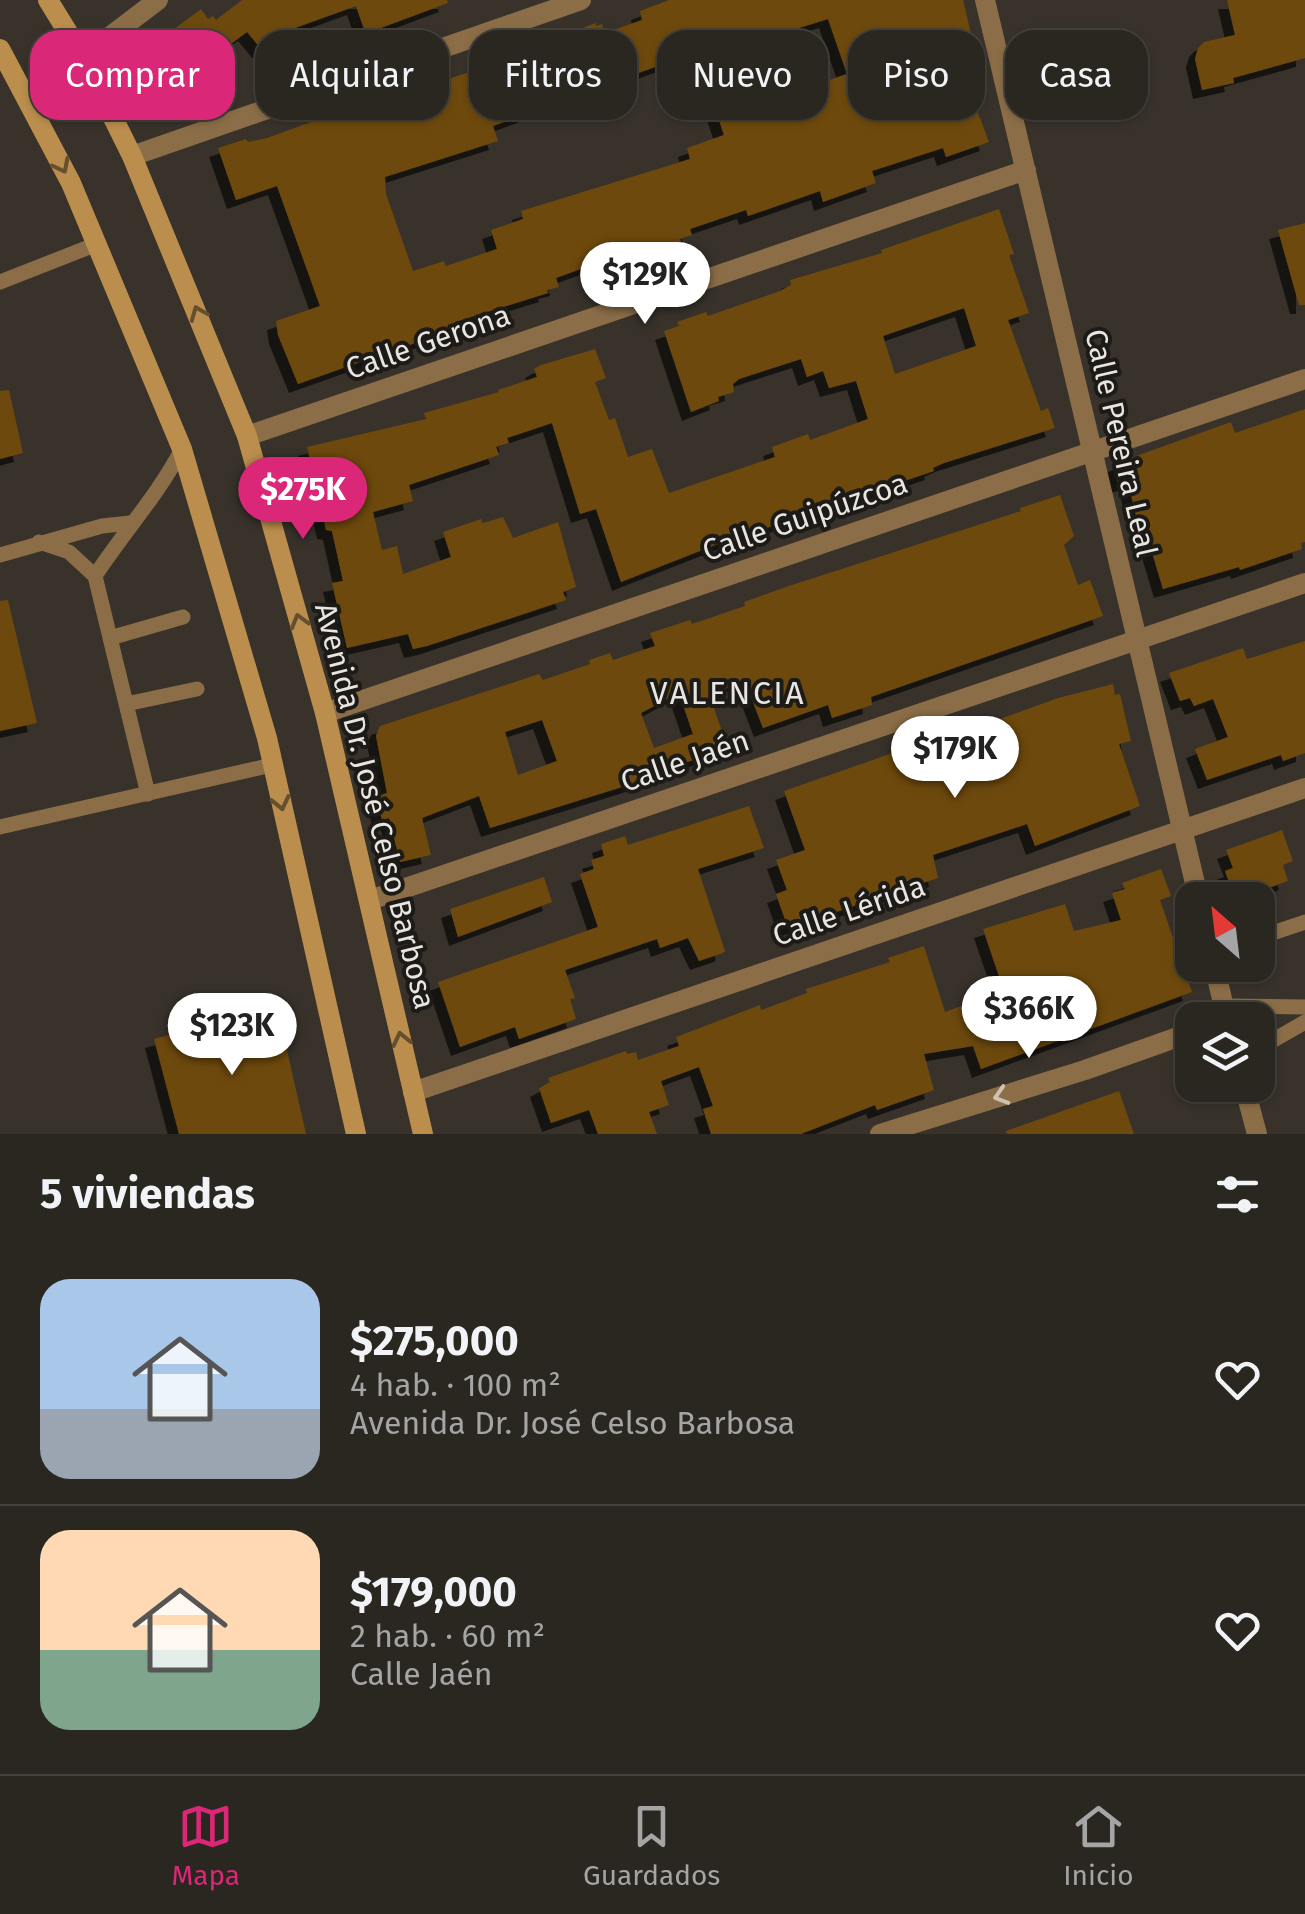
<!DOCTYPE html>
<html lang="es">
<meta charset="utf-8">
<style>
body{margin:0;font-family:"Fira Sans",sans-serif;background:#322e29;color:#f1f3f6;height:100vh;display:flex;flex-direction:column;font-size:38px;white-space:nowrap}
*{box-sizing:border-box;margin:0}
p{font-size:32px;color:#a5a5a5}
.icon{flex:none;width:55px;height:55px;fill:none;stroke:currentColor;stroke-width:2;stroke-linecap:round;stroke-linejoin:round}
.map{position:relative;height:1134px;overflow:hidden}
.panel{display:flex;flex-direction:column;background:#2a2620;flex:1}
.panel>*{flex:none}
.hud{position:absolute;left:30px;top:30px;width:1245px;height:90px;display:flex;gap:20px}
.needle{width:65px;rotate:332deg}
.buttons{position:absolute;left:1175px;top:882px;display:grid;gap:20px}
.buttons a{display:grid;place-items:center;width:100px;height:100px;border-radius:20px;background:#2a2620;box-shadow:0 2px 8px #0004,0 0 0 2px #46433e;font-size:50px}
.price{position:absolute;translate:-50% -85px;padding:0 22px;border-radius:35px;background:#fff;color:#222;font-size:32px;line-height:65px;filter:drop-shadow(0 2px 5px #0008)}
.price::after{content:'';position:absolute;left:50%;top:60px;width:30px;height:22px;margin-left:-15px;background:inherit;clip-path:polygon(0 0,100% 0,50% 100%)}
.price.selected{background:#db2777;color:#fff}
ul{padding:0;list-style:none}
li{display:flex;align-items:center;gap:30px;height:250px;padding:0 40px}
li+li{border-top:2px solid #46433e}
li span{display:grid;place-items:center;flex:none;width:280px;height:200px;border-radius:30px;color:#555}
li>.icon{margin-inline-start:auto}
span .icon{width:120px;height:120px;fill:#fffc;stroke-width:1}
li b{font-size:42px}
h2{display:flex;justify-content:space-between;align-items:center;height:120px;padding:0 40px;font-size:42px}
.tag{padding:0 35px;border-radius:30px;background:#2a2620;box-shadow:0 2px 8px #0004,0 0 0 2px #46433e;font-size:35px;line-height:90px}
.tag.selected{background:#db2777;color:#fff}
.dock{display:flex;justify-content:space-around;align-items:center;height:140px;border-top:2px solid #46433e;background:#2a2620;font-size:28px;color:#a5a5a5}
.dock a{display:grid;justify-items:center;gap:5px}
.dock .selected{color:#db2777}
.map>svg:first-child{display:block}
</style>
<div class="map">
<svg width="1305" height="1134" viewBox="0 0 1305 1134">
<defs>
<filter id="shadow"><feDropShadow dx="-9" dy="9" stdDeviation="0" flood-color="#0009"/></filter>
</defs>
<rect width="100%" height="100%" fill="#38322b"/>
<path fill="#6d490c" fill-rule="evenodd" filter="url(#shadow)" d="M242,0H447L448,3L370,32H365L356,6L284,32L289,39L267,56L247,32L190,74L162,38L201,9L208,19L213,16L216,20Z
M669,0H963L977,59L972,62L974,72L965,78L989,142L946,157L943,148L872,171L876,183L823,202L820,191L748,216L746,210L690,229L692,235L680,239L681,242L620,261L619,255L556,278L559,287L547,290L548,293L455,322L457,327L407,346L409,353L364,366L363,361L298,384L278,335L276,321L320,306L277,186L236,200L218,148L246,139L248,142L267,138L347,109L349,113L527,52V55L568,41L576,37L574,31L596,23V26L602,24L605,33L642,20L640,11ZM828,19L847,74L806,88L786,32ZM696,52L724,135L687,148L690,159L521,211L523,219L491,230L497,249L446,266L444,261L413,271L386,194L385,177L498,141L493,126Z
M1227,0H1305V58L1233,78L1234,83L1202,90L1195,59L1198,48L1204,42L1235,35Z
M999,209L1014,254L1009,255L1029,313L1008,320L1041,411L1048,408L1055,428L944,463L933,468L934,471L769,527L755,537L756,540L736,547L733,538L621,582L596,509L580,514L552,423L507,438L509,443L496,447L499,455L409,485L413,501L373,512L382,550L397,546L403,574L451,557L443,532L481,519L482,523L487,522L503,517L513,538L558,522L576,587L563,592L566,600L427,646L413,649L408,634L347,648L332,583L343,581L332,531L326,530L307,447L426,419L424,413L499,392L498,390L537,377L534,369L541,365L595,349L606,378L595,382L609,420L615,418L628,457L652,449L669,493L775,457L772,447L808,434L810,440L868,419L856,381L829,388L823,371L807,377L801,359L739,379L733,384L734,392L718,397L719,401L691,412L664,331L679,326L677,322L706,312L708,316L780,291L791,285L790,280L882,253L881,250ZM964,308L976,346L895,374L883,336Z
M1305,223V305H1299L1278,230Z
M9,390L23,453L0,459V391Z
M1305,409V542L1301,543L1302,549L1240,570L1239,567L1163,589L1142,519L1137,520L1128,482L1118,484L1114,464L1231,422L1235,433Z
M1060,495L1074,536L1064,545L1078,585L1090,580L1103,616L871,697L872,705L832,718L828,705L763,728L744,679L710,697L728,748L650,775L651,778L490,828L479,796L422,818L431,855L400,862L389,818L382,820L376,797L387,793L376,736L380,726L539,674L543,680L590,664L589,660L610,653L613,660L655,646L650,633L690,620L692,624L745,606L744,602L789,586L1021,511L1020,508ZM679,693L693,734L654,748L641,713ZM542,720L557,761L518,775L505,732Z
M8,600L37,723L0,731V601Z
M1305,641V753L1283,761L1281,755L1207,780L1195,749L1228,737L1213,699L1194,706L1190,698L1180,701L1169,673L1243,648L1247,659Z
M1113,684L1115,695L1120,694L1131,741L1119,744L1140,806L1035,846L1027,824L933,855L938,878L839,911L803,927L802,923L788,928L776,894L787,890L776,860L805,850L784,791L907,748L909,752L1058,698Z
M749,806L764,848L698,869L725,951L723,953L699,961L688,938L660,948L657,939L565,970L575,998L570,999L576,1019L519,1039L515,1027L460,1047L438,982L598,927L580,874L594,869L591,860L604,856L601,844L625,836L628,845Z
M1282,830L1293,861L1283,865L1288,881L1241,898L1240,894L1234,896L1225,871L1233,868L1226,850Z
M1161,869L1171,896L1160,900L1192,992L981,1069L973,1046L924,1054L934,1090L877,1110L875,1105L801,1134H711L703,1109L713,1106L699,1067L661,1081L669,1105L649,1112L657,1134H598L589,1110L551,1123L539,1088L550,1082L548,1078L626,1051L627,1054L636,1052L638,1060L679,1046L676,1037L760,1005L761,1010L807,993L806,989L890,962L888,958L924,946L945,1012L966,1004L967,1009L1006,997L983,929L1065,904L1074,931L1121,920L1112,893L1125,889L1122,883Z
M544,877L552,902L458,937L450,909Z
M277,1006L306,1134H179L154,1039Z
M1119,1091L1134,1134H1007L1006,1131Z"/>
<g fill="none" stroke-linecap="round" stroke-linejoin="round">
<path stroke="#8b6e47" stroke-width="15" d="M0,282L97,244
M39,542L69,552L95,576
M0,555L102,526L130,523
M110,638L183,617
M126,704L197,689
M148,794L95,576C123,533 158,495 182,449
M0,827L272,765
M1258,938L1305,922
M1224,1006L1305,1007
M1258,1049L1305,1022"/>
<path stroke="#8b6e47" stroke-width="20" d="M985,0L1199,900
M83,57L158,0
M132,156L581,0
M247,436L1026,170
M325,713L1305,379
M370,900L1305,583
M1214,965L1227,1020
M1244,1085L1257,1134
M413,1092L1305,788
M880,1134L1085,1070L1192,1032"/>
<path stroke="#bc8e4d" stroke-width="20" d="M48,0L83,57L132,156L247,436L325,713L423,1134
M0,49L71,183L182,449L267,738L356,1134"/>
</g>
<defs><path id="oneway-chevron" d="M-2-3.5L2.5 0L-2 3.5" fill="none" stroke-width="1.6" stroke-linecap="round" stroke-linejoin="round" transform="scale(2.5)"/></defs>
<g stroke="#654f2f">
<use href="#oneway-chevron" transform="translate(62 166) rotate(63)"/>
<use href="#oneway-chevron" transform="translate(198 313) rotate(-112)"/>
<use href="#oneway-chevron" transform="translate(299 621) rotate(-106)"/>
<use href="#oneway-chevron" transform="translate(281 803) rotate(77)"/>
<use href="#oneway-chevron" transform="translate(401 1039) rotate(-103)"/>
</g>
<use stroke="#cdc1b2" href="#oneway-chevron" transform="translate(1001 1096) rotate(163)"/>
<g text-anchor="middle" stroke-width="8" stroke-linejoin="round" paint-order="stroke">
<g font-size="30" fill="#e9e5e0" stroke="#1d1b17">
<text transform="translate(428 342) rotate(-19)" y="10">Calle Gerona</text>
<text transform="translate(1121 443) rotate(77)" y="10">Calle Pereira Leal</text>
<text transform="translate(805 517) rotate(-19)" y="10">Calle Guipúzcoa</text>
<text transform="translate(685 761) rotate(-19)" y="10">Calle Jaén</text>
<text transform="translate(375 806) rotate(76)" y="10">Avenida Dr. José Celso Barbosa</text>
<text transform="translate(849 911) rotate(-19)" y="10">Calle Lérida</text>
</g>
<g font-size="32" letter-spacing="2.5" fill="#e9e5e0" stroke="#1d1b17">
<text x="728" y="704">VALENCIA</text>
</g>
</g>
</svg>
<div class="buttons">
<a><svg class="needle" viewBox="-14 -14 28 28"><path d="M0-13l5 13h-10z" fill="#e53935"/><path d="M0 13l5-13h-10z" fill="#a5a5a5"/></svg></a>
<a><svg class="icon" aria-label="layers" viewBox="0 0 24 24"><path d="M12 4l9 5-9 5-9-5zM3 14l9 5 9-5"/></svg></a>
</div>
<b class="price" style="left:645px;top:327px">$129K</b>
<b class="price selected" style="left:303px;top:542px">$275K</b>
<b class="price" style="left:955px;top:801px">$179K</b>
<b class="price" style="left:1029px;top:1061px">$366K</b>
<b class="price" style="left:232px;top:1078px">$123K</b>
<div class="hud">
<a class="tag selected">Comprar</a>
<a class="tag">Alquilar</a>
<a class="tag">Filtros</a>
<a class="tag">Nuevo</a>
<a class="tag">Piso</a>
<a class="tag">Casa</a>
</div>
</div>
<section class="panel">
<h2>5 viviendas<svg class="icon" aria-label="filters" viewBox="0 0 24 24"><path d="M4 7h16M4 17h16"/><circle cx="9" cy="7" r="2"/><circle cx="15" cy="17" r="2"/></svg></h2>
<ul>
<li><span style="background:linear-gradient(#a9c7e8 65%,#9aa5b1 0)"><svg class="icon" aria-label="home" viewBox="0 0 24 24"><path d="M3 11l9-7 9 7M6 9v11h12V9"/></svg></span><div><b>$275,000</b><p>4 hab. · 100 m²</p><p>Avenida Dr. José Celso Barbosa</p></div><svg class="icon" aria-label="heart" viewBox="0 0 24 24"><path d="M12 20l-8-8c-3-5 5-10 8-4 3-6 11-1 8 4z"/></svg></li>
<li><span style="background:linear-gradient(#ffd9b3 60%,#7fa58c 0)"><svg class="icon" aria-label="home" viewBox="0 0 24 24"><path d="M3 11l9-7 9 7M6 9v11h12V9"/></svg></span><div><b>$179,000</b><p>2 hab. · 60 m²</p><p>Calle Jaén</p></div><svg class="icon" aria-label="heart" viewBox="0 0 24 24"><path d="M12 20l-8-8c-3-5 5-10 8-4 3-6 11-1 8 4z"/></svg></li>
</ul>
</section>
<nav class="dock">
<a class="selected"><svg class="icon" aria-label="map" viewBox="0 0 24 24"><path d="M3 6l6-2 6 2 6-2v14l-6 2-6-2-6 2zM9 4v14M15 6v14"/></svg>Mapa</a>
<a><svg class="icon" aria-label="saved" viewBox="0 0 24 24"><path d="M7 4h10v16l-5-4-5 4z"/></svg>Guardados</a>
<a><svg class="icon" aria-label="home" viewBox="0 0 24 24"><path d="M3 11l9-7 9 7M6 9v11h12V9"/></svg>Inicio</a>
</nav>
